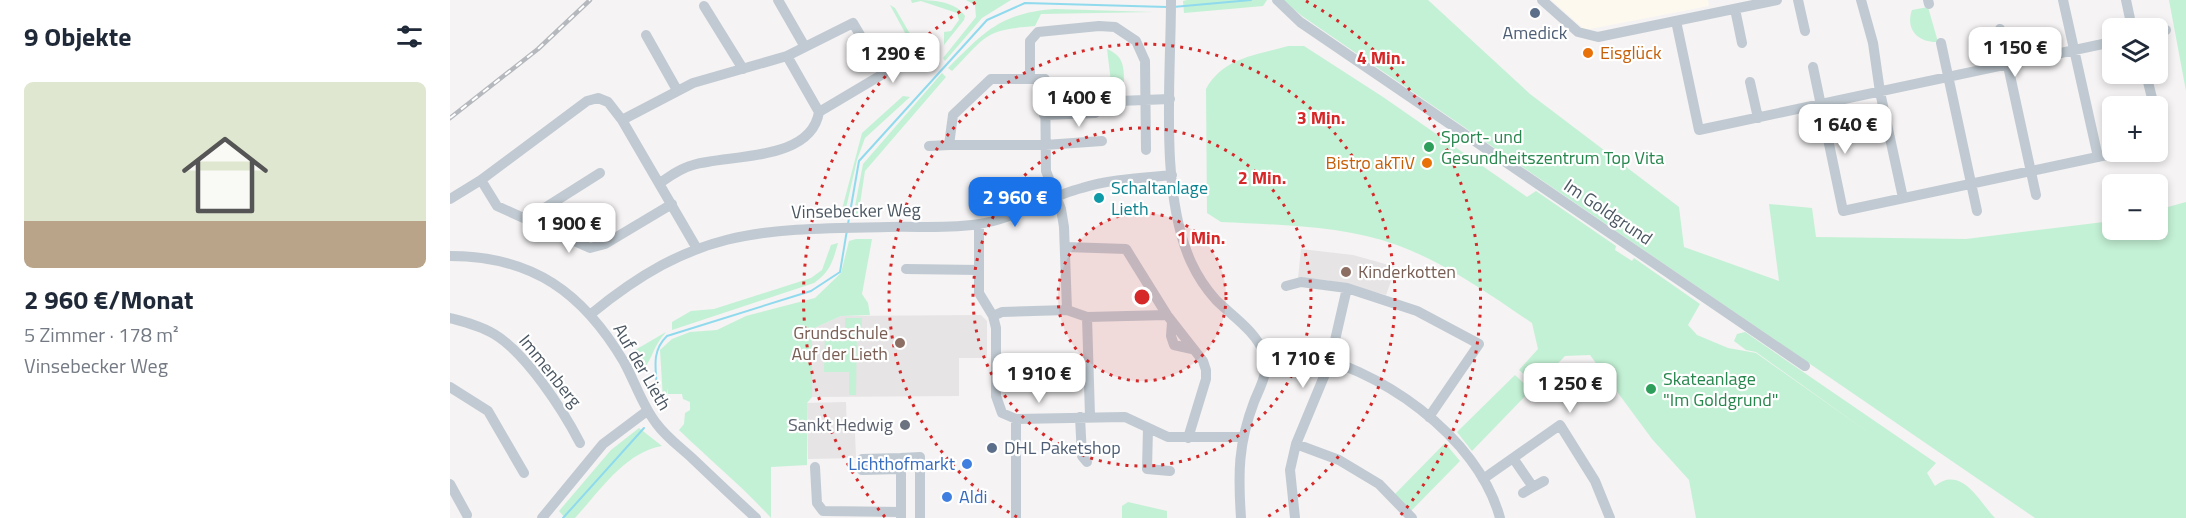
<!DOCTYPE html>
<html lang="de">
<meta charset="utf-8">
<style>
body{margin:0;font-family:"Titillium Web",sans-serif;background:#f2f2f3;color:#1f2937;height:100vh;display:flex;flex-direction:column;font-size:22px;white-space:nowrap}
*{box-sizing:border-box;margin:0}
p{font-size:20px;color:#747a83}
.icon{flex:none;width:33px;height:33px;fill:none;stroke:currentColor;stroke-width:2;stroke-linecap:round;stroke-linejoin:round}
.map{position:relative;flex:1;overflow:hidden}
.panel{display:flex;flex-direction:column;background:#fff;width:450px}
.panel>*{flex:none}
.fabs{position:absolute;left:1652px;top:18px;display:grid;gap:12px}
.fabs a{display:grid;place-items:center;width:66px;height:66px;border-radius:9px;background:#fff;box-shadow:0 3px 9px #0003;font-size:30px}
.price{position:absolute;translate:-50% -51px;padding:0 14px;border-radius:12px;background:#fff;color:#222;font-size:20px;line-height:39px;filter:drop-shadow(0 2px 3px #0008)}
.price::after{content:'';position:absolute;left:50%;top:36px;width:18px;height:14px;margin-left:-9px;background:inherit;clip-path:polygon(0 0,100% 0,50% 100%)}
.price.active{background:#1a73e8;color:#fff}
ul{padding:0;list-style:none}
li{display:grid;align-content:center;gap:12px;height:318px;padding:0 24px}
li span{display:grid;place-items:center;height:186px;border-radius:9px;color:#555}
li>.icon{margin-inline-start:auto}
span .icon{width:108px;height:108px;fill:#fffc;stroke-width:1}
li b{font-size:26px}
h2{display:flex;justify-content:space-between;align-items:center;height:72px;padding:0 24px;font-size:26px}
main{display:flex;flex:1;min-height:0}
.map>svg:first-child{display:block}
</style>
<main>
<section class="panel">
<h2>9 Objekte<svg class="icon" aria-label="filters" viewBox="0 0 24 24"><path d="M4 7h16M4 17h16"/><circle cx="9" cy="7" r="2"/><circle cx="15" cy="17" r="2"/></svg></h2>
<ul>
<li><span style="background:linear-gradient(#dfe7d0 75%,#b9a48a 0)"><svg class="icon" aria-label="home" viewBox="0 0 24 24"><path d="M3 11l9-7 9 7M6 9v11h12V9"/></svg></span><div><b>2 960 €/Monat</b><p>5 Zimmer · 178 m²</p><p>Vinsebecker Weg</p></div></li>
</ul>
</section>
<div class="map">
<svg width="1736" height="518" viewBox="0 0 1736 518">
<rect width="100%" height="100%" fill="#f5f3f3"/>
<path fill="#fdf9ef" d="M1101,0H1258L1259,6L1135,30Z"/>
<path fill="#e6e4e5" d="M851,249L903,255L946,267L936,295L877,280L848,278Z
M531,315L537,321V358H509V396L362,397V329L391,316Z
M396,402L397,433H405L406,458L358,459L357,403Z"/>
<path fill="#c3f1d5" d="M461,0C479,0 505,0 515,16L514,20L494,45V32L501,31L509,20L507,13L471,1L462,3Z
M516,0H561L532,18L495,61L493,58L526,17L525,5Z
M817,0L813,6L734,13L733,1L737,0Z
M833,0H978L1080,94L1229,207L1234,247L1329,281L1319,204L1362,208L1366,237L1516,239L1662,221V230H1707V210L1736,202V518H1585L852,16Z
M1719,0H1736V91Z
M440,5L445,8L463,39L480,46V61L474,68Z
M1478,7L1488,42C1468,43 1455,29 1462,10Z
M605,9L703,12L591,14L585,26C534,30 537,35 502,71L498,68C535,31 551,13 605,9Z
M838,46H854L933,97L1077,197L1086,191L1166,246L1165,250L1182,261L1184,258L1250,304L1238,325L1247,335L1278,348L1306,353L1422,435L1306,352L1296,350L1284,341L1287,334L1295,332L1486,463L1477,473L1485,486C1512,464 1530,503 1545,518H1246L1239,480L1202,439L1140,355L1115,356L1086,386L1069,370L1088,349L1082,323C1039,294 996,263 947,245C892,225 828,225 771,222L757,213L756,89C774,57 805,56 838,46Z
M657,49C673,56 674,65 674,82H661Z
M492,73L496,77L415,171L408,217H403L413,164Z
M453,96L460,97L415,138L407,160L394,217H390L412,133Z
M406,239H422L412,294L418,303L420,315L391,316L362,329V397L357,403V465L321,467V518C292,486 260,460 229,430L234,424L235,413L240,410V402L233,399L232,394H218L217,388V404L213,399L210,350L222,339L240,332L267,330L296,316L365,298L391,273L399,241Z
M388,243C383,261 380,272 364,283L222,330V322L241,311L264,309L361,278L372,270L381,245Z
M395,318H412V328H407L406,395H399V372H374L375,334H400V328H395Z
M216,332C203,346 203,358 193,370L180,353Z
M1065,375L1081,390L1022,451L1007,432Z
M189,428L212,446C175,452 149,492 125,518H115L109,511L161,450Z
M995,443L1010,461L961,511L945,494Z
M678,502L717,511V518H672V506Z"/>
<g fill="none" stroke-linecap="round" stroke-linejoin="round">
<path stroke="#90daee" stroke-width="2" d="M723,7L801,0
M398,224L409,161L537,20L575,3L717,7
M206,406C211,380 196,356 217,336L361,291L390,272L397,230
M113,518L194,428"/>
<path stroke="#c1cad2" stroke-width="10" d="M328,0L355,47
M721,0C721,77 709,192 741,262C747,275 756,289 766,300C781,315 807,332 814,354C820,370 810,387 804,402C788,444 788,474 791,518
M827,0L850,22L1355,366
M1092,0L1128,32L1148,37L1327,0
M1348,0L1355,31
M1411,0L1423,43L1430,92L1453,198
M1478,0L1479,4
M1613,0L1648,157
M1676,0L1682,28
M254,6L293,69
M1285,9L1292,43
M1226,21L1249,130L1662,42
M1550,29L1586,195
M1707,32L1716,30
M196,35L227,90
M1491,43L1527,211
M1363,67L1393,211L1671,152
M1696,74L1704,106
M580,78V41L588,32L649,26L665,27L686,41L695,61L696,150
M1300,82L1308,118
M669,101L720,99
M594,115L645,113L652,108
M172,120L243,83L337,56L403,23L433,74L369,112
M1707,121L1712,142L1707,143
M479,146L499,145
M31,180L47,206L140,248L155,244L222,204
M210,183C220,176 231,168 243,165C279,154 361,162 369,112L337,56
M0,199L31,180L137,101L148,98L158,102L172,120L246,247
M79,221L82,216L150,173
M529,224V293L543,316L546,328V396L552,413L566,419L675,417L718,437H792
M616,247L676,249L717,315L753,361L756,370V379L738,438
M0,256C83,256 133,293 174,362C185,382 192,405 206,423C216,437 230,447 242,458C263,478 284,498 306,518
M456,269L529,270
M836,286L851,282L897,288
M141,314C246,228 308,229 438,227C468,226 499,229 529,224C564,219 597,197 632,188C661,179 692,178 722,175
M543,316L552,312L617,310
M637,317L717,315
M0,318C15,322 31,326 44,334C76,353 113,410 130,443
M722,322L721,336L724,345L742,349
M814,353C825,353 836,350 846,352C928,366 1028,436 1050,518
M0,387L38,411L74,473
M640,416L637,317L617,310L614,227L611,209L596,171L595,79H541L503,115L499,145H595L652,141
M630,417L632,456L637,462
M698,428L697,469L720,471
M846,444L889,460L929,484L962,518
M1063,458L1083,487L1073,493
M365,467L367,503L373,511L451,512
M450,469L412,470V459L451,458
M1033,479L1110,425L1145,481L1160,518
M0,484L17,515
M1083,487L1094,481
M92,518L153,444L197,411
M451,518V458L470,457V518
M566,518V419
M845,518L840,470L846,444L880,362L897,288L967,311L1029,344L979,417"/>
<g stroke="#b5b8bd" stroke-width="4.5">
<path id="rail" d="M0,118L88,49L140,0"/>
</g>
<use href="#rail" stroke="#fff" stroke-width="2" stroke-dasharray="7" stroke-linecap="butt"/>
</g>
<circle cx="692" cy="297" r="84" fill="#d62828" fill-opacity=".12"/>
<g fill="none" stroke="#d62828" stroke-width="3" stroke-dasharray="3 6">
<circle cx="692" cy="297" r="84"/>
<circle cx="692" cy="297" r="169"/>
<path d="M567 517A253 253 0 1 1 817 517"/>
<path d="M435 517A338 338 0 0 1 528 1M856 1A338 338 0 0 1 949 517"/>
</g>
<g fill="#5c6f8a" stroke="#fff" stroke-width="2">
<circle cx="1085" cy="13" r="6"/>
<circle cx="542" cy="448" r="6"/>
</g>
<g fill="#e8710a" stroke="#fff" stroke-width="2">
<circle cx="1138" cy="53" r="6"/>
<circle cx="977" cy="163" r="6"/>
</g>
<g fill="#2e9e5b" stroke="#fff" stroke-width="2">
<circle cx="979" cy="147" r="6"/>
<circle cx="1201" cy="389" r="6"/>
</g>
<circle fill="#0f9aa8" stroke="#fff" stroke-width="2" cx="649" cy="198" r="6"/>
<g fill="#8d6e63" stroke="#fff" stroke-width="2">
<circle cx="896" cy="272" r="6"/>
<circle cx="450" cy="343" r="6"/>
</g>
<circle fill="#6b7280" stroke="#fff" stroke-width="2" cx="455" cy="425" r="6"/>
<g fill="#3f7fe0" stroke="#fff" stroke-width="2">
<circle cx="517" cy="464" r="6"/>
<circle cx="497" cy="497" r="6"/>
</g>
<g text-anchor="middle" stroke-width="4.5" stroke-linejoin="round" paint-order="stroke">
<g font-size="18" fill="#4e5e75" stroke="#fff">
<text x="1085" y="39">Amedick</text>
<text x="554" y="454" text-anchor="start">DHL Paketshop</text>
</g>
<g font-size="18" fill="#c56008" stroke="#fff" text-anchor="start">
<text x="1150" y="59">Eisglück</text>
<text x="965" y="169" text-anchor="end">Bistro akTiV</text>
</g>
<g font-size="18" fill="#27864d" stroke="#fff" text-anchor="start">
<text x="991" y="143">Sport- und<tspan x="991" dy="21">Gesundheitszentrum Top Vita</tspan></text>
<text x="1213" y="385">Skateanlage<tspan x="1213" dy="21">"Im Goldgrund"</tspan></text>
</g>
<g font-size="18" fill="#0d838f" stroke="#fff" text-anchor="start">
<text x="661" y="194">Schaltanlage<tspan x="661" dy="21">Lieth</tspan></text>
</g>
<g font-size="18" fill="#4a5661" stroke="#fff">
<text transform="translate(406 211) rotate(-1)" y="6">Vinsebecker Weg</text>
<text transform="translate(1158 212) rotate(34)" y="6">Im Goldgrund</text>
<text transform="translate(192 367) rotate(60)" y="6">Auf der Lieth</text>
<text transform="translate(100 371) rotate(51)" y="6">Immenberg</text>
</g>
<g font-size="18" fill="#785e54" stroke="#fff" text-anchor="start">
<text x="908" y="278">Kinderkotten</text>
<text x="438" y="339" text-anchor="end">Grundschule<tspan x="438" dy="21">Auf der Lieth</tspan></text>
</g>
<g font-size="18" fill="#5b616d" stroke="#fff" text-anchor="end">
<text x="443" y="431">Sankt Hedwig</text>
</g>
<g font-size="18" fill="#366cbe" stroke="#fff" text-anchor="end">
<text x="505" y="470">Lichthofmarkt</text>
<text x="509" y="503" text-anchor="start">Aldi</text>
</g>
</g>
<circle cx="692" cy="297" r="9" fill="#d62828" stroke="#fff" stroke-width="3"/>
<g font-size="18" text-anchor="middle" font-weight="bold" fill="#d62828" stroke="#fff" stroke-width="4.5" stroke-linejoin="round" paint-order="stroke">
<text x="931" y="64">4 Min.</text>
<text x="871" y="124">3 Min.</text>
<text x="812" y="184">2 Min.</text>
<text x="751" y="244">1 Min.</text>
</g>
</svg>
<div class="fabs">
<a><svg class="icon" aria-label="layers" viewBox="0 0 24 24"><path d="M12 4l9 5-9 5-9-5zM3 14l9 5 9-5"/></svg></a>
<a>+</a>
<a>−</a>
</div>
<b class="price" style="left:1565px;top:78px">1 150 €</b>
<b class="price" style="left:443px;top:84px">1 290 €</b>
<b class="price" style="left:629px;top:128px">1 400 €</b>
<b class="price" style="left:1395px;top:155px">1 640 €</b>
<b class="price active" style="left:565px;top:228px">2 960 €</b>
<b class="price" style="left:119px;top:254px">1 900 €</b>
<b class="price" style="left:853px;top:389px">1 710 €</b>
<b class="price" style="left:589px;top:404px">1 910 €</b>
<b class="price" style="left:1120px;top:414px">1 250 €</b>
</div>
</main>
